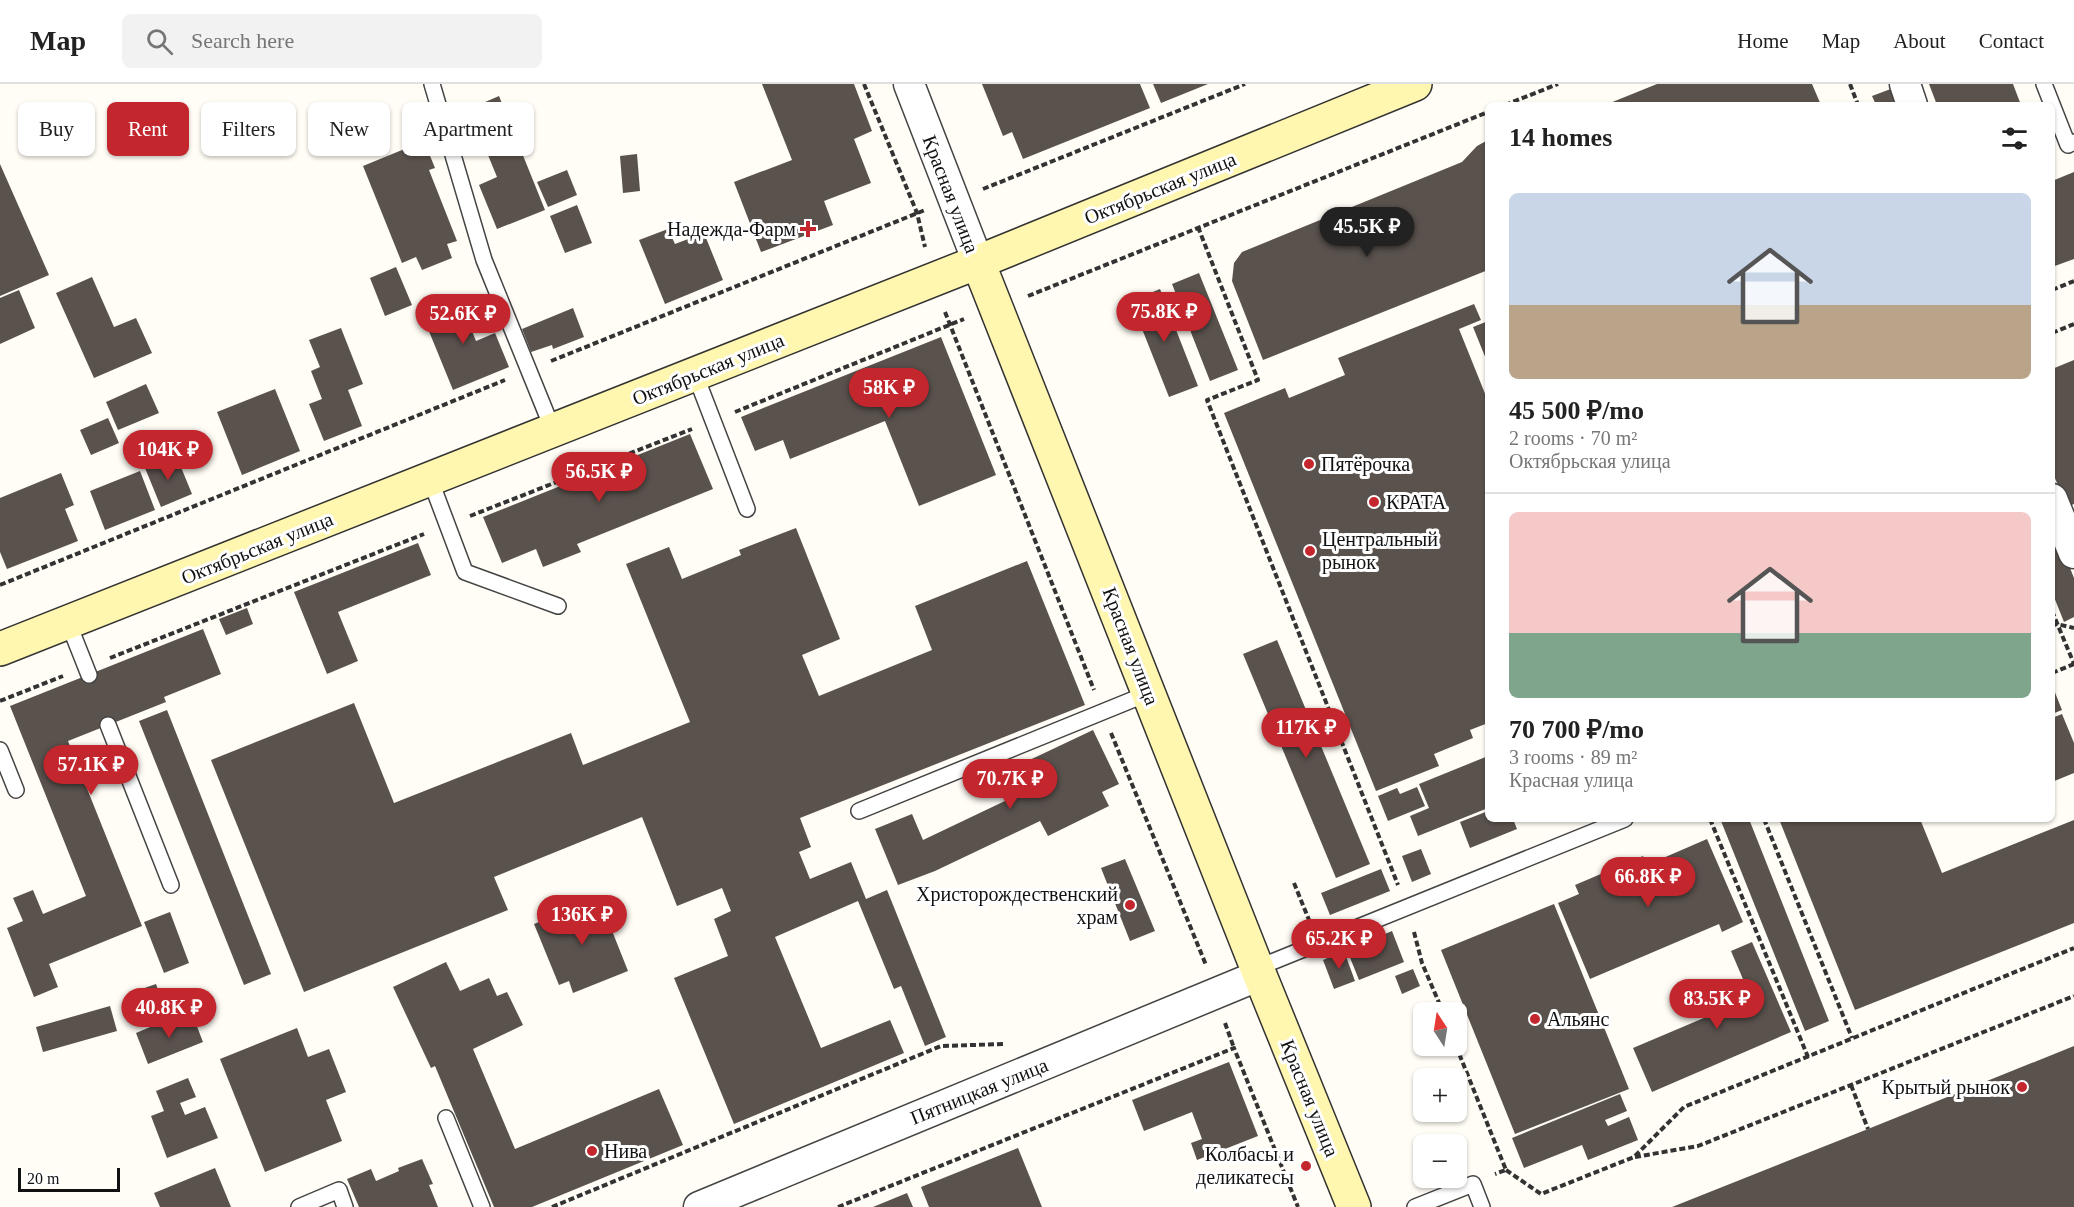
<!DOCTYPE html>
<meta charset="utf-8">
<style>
body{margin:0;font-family:"Times New Roman",serif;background:#f2f2f2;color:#222;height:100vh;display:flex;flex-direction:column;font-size:22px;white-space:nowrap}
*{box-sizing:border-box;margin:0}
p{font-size:20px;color:#767676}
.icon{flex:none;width:33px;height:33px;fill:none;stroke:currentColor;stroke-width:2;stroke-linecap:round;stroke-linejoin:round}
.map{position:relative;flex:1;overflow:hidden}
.sheet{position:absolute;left:1485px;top:18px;width:570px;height:720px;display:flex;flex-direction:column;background:#fff;border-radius:9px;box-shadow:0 2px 4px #0004}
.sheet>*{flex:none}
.top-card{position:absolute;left:18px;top:18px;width:570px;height:54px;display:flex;gap:12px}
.needle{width:39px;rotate:348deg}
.fabs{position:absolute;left:1413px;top:918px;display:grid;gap:12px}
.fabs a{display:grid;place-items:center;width:54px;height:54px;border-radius:9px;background:#fff;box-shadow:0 2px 4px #0004;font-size:30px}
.scale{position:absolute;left:18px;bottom:15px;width:102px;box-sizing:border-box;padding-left:6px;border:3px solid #111;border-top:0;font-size:16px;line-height:21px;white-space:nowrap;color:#111;-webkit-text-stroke:4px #fff;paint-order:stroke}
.price{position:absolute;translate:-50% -51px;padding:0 14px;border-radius:21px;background:#c4262e;color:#fff;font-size:20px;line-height:39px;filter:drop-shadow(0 2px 3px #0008)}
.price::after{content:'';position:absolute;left:50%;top:36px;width:18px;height:14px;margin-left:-9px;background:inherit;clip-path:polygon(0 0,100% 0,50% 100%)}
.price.on{background:#222;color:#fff}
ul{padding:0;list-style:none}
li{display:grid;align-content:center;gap:12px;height:318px;padding:0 24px}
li+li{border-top:2px solid #e0e0e0}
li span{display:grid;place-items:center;height:186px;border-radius:9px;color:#555}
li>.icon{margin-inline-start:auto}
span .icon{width:108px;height:108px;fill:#fffc;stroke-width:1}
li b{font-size:26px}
h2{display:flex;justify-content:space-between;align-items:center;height:72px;padding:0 24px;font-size:26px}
.chip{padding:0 21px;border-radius:9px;background:#fff;box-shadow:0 2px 4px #0004;font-size:21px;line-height:54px}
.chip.on{background:#c4262e;color:#fff}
header{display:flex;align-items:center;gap:36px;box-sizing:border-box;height:84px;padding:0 30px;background:#fff;border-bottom:2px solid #e0e0e0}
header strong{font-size:28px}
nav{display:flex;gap:33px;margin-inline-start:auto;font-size:21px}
.search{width:420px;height:54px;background:#f2f2f2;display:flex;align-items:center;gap:15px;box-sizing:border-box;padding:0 21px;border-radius:9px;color:#767676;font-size:22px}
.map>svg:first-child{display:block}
</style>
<header>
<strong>Map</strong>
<div class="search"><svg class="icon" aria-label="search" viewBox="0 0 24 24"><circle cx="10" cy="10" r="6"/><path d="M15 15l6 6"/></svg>Search here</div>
<nav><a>Home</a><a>Map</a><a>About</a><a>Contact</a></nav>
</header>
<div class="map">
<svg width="2074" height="1123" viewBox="0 0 2074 1123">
<rect width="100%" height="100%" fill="#fffdf5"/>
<path fill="#5a524d" d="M762,0H854L872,47L854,55L871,99L824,117L833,141L761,168L734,98L792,76Z
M982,0H1140L1150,24L1023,75L1012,48L1003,52Z
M1153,0H1208L1161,19Z
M1657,0H1812L1821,21H1605Z
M1929,0H2013L2021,21H1937Z
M1896,3L1903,21H1876L1872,12Z
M499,12L545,126L497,145L479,101L497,93L469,25Z
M1488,56V186L1263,276L1232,197L1234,179L1242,168L1462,78L1477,62Z
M424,57L435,84L429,86L457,157L447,160L452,174L422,186L416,173L402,179L363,82Z
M637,70L640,107L623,109L620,72Z
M0,80L49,191L0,212Z
M567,86L577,111L548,123L537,98Z
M2074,88V175L2052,183V97Z
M577,121L592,159L565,169L550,132Z
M668,145L675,160L704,149L723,196L665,220L639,156Z
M396,183L412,221L385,232L370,194Z
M1199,189L1238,286L1210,297L1172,200Z
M92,193L114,243L136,234L152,269L94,294L56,209Z
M1160,205L1198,302L1169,313L1131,217Z
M19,206L35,244L0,260V214Z
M457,210L476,257L495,249L509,283L453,306L426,240L433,238L427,222Z
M1474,220L1481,236L1459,245L1488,317V639L1470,646L1473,654L1434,670L1439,682L1376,707L1224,329L1285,304L1289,314L1345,291L1338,274Z
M573,224L584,253L553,265L552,261L531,268L522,245Z
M1488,237V280L1473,243Z
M341,244L363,300L348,306L362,342L324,357L309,320L322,315L311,287L320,283L309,256Z
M941,253L996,391L919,422L885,337L790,375L783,356L755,367L741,333Z
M2074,276V420L2067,423L2052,387V285Z
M146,300L159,329L118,346L106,318Z
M275,305L300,367L242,391L217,328Z
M108,334L119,359L91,371L80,346Z
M690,350L713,405L577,460L581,468L543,483L536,465L502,479L483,433Z
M176,371L192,410L161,423L145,384Z
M140,387L155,426L105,446L90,407Z
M61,389L74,421L65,425L78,457L7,485L0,468V414Z
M2052,439L2074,494V533L2064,538L2052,508Z
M796,444L840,555L802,571L819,612L932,566L915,522L1027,477L1085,621L800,734L811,763L799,768L810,795L851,778L866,815L887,806L946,953L925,962L901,902L894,905L858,817L775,853L821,964L890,936L904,969L734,1040L674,894L728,872L714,835L731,827L722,804L677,822L642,733L494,793L508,826L304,908L211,676L354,619L394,719L571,649L583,681L690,638L626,480L669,463L682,495L741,471L739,466Z
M418,459L431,491L338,528L358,577L327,590L294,508Z
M247,524L253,540L226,551L219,535Z
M203,545L221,590L164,613L166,618L68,657L142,842L49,880L58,903L34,913L7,844L23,837L13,814L33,806L43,830L86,812L10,622Z
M1277,556L1370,780L1336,794L1243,570Z
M2052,601L2062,626L2052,630Z
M167,626L271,890L244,901L139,637Z
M2062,630L2074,659V689L2052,698V634Z
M1093,646L1119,700L1102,708L1109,722L1048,752L1040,737L935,787L898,801L875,745L912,730L923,756L1030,705L1019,681Z
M1488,672V724L1418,752L1410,732L1429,724L1419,700Z
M1417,703L1425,722L1388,737L1378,712L1397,704L1400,710Z
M1488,727V735H1513L1517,745L1470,764L1460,738Z
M1726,735H1749L1829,937L1805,947L1721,737Z
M1779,735H1920L1942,789L2074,736V839L1855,926Z
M1707,755L1743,838L1722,848L1719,840L1590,895L1558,819L1579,810L1575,801L1643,772L1647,781Z
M1421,765L1431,790L1412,798L1402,772Z
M1125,775L1155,847L1130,857L1101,784Z
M1381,785L1390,807L1330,831L1321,809Z
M599,814L628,887L573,909L569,897L559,901L534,840Z
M1554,820L1629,1005L1515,1050L1441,866Z
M170,828L189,879L164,889L144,838Z
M1392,847L1404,878L1359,896L1347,866Z
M1752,858L1791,948L1652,1008L1633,964L1751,914L1731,867Z
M1344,867L1355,897L1334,905L1323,876Z
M446,878L460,907L489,894L497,912L507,908L523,941L473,965L515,1065L659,1005L683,1061L532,1123H494L435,982L431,984L393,903Z
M1413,885L1420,902L1402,910L1395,892Z
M156,900L167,931L142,940L130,909Z
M110,922L117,947L43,968L36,943Z
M193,932L203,958L148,980L136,949L167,936L169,941Z
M297,944L308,973L329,965L346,1008L326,1016L342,1057L265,1088L220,975Z
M2074,962V1123H1672L1868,1045Z
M1229,978L1258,1052L1197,1076L1191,1059L1202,1055L1192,1028L1144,1047L1132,1016Z
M188,994L196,1013L180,1019L185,1031L205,1023L218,1054L167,1074L151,1032L164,1027L156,1007Z
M1620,1010L1627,1027L1605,1036L1608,1042L1629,1033L1638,1056L1588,1076L1582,1061L1524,1084L1512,1054Z
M1018,1064L1042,1123H929L921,1103Z
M422,1075L433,1100L429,1101L438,1123H359L347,1095L371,1085L376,1097L399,1087L398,1084Z
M215,1084L231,1123H160L154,1109Z
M907,1109L913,1123H873Z"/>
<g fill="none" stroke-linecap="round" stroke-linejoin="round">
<g stroke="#444" stroke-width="18">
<path id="lane" d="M432,0L484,176L553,346
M2044,0L2068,61L2074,58
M695,290L747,425
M430,395L465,488L558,522
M68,538L89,591
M108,641L171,801
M0,666L16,706
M859,727L1149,609
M1257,884L1625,735
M446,1034L482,1123
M299,1123L339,1106L345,1123
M1415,1123L1473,1100L1482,1123"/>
</g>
<g stroke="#444" stroke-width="33">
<path id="street" d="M909,0L978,178
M1905,0L1912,21
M2052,415L2074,469
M699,1123L1260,891"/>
</g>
<g stroke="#333" stroke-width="36">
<path id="secondary" d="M978,178L1257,884L1354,1123
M0,565L978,178L1415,0"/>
</g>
<path stroke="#333" stroke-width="4" stroke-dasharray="6 3" stroke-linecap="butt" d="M864,0L917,129L925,163
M1850,0L1858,21
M1505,21L1558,0
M983,105L1245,0
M1198,143L1258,296L1207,316L1398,801
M2052,206L2074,197
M1028,212L1488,28
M945,228L1094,606
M2052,249L2074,240
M551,277L925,126
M735,328L964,235
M470,432L692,345
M0,501L505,296
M2052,527L2074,580
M2052,542L2057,540L2074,544
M110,574L424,450
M2052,589L2074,580
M0,617L63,592
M1111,649L1206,881
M1710,735L1808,973
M1764,735L1852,954
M1294,799L1309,836
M1414,848L1422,879L1443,928
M1225,939L1234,964
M1456,962L1506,1086L1495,1090
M1851,1001L1868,1045
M1635,1073L1698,1062L2074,912
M1506,1086L1541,1110L1634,1073L1684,1023L2074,864
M552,1123L941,962L1005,960
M838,1123L1234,964L1298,1123"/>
<use href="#lane" stroke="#fff" stroke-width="15"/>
<use href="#street" stroke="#fff" stroke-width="30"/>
<use href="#secondary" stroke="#fff6b0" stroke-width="33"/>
</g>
<g fill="#c4262e" stroke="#fff" stroke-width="2">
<path d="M805 136h6v6h6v6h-6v6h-6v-6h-6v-6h6z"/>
<circle cx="1309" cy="380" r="6"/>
<circle cx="1374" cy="418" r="6"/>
<circle cx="1310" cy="467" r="6"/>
<circle cx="1130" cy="821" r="6"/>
<circle cx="1535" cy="935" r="6"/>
<circle cx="2022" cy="1003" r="6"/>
<circle cx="592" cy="1067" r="6"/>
<circle cx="1306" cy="1082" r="6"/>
</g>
<g text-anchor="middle" stroke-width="6" stroke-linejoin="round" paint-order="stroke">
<g font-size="20" fill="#111" stroke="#fff">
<text transform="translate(1160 104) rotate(-22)" y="7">Октябрьская улица</text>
<text transform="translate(951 110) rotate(69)" y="7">Красная улица</text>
<text transform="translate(708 285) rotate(-22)" y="7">Октябрьская улица</text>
<text transform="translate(257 464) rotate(-22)" y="7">Октябрьская улица</text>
<text transform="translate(1131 562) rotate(69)" y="7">Красная улица</text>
<text transform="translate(979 1007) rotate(-22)" y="7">Пятницкая улица</text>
<text transform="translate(1310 1014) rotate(68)" y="7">Красная улица</text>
</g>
<g font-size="20" fill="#111" stroke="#fff" text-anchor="start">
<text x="796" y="152" text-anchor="end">Надежда-Фарм</text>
<text x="1321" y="387">Пятёрочка</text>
<text x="1386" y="425">КРАТА</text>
<text x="1322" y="462">Центральный<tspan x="1322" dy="23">рынок</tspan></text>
<text x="1118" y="817" text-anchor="end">Христорождественский<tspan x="1118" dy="23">храм</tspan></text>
<text x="1547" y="942">Альянс</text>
<text x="2010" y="1010" text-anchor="end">Крытый рынок</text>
<text x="604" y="1074">Нива</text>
<text x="1294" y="1077" text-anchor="end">Колбасы и<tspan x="1294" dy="23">деликатесы</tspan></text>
</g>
</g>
</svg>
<div class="fabs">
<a><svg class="needle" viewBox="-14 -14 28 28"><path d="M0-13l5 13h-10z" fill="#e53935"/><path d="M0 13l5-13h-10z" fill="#767676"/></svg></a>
<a>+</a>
<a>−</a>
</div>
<div class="scale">20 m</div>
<b class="price on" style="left:1367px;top:174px">45.5K ₽</b>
<b class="price" style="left:1164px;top:259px">75.8K ₽</b>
<b class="price" style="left:463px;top:261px">52.6K ₽</b>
<b class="price" style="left:889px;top:335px">58K ₽</b>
<b class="price" style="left:168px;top:397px">104K ₽</b>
<b class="price" style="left:599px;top:419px">56.5K ₽</b>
<b class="price" style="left:1306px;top:675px">117K ₽</b>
<b class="price" style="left:91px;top:712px">57.1K ₽</b>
<b class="price" style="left:1010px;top:726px">70.7K ₽</b>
<b class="price" style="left:1648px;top:824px">66.8K ₽</b>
<b class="price" style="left:582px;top:862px">136K ₽</b>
<b class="price" style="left:1339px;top:886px">65.2K ₽</b>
<b class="price" style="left:1717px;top:946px">83.5K ₽</b>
<b class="price" style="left:169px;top:955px">40.8K ₽</b>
<div class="top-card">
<a class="chip">Buy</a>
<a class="chip on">Rent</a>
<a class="chip">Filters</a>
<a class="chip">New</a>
<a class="chip">Apartment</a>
</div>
<section class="sheet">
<h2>14 homes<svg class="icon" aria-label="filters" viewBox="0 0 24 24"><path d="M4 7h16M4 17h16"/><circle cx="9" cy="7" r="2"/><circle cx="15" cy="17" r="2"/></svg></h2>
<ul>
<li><span style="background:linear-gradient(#c9d6e8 60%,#b9a48a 0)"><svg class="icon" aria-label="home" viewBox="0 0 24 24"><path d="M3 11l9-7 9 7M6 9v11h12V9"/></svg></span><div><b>45 500 ₽/mo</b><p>2 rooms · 70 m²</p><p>Октябрьская улица</p></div></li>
<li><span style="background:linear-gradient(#f6c9c9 65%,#7fa58c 0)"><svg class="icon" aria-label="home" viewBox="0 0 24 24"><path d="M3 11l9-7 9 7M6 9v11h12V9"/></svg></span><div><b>70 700 ₽/mo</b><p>3 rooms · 89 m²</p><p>Красная улица</p></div></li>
</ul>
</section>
</div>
